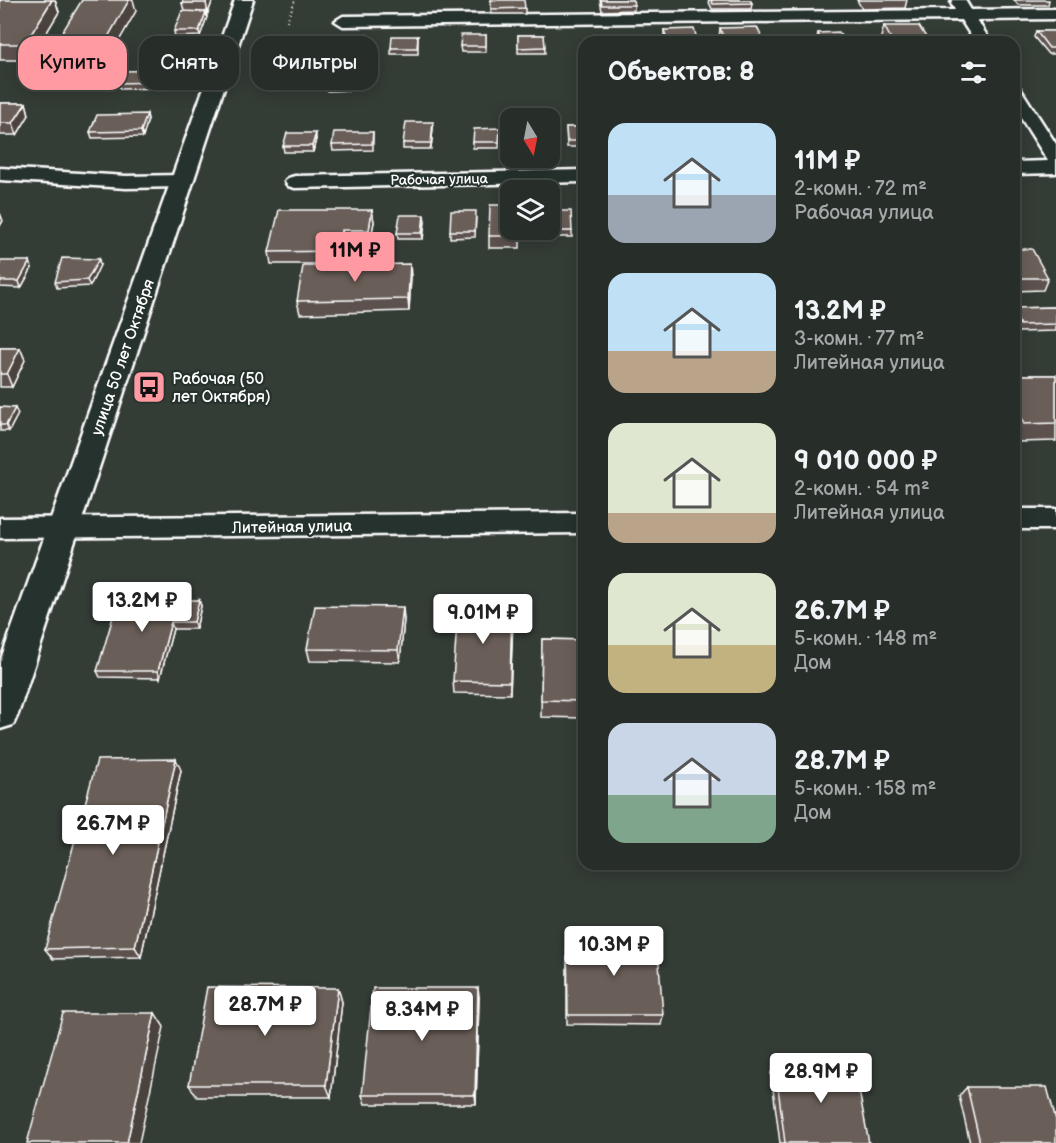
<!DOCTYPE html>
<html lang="ru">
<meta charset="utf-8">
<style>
body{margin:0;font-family:"Balsamiq Sans",sans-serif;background:#2f3530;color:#f1f3f6;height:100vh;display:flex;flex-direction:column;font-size:22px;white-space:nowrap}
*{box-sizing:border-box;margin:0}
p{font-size:20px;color:#a4a8a8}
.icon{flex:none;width:33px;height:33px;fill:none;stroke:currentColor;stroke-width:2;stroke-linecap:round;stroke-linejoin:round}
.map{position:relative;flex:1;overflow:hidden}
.side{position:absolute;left:578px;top:36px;width:442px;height:834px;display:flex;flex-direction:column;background:#272d28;border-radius:18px;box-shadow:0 3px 15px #0003,0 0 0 2px #434945}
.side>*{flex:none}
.banner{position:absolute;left:18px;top:36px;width:470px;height:54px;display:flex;gap:12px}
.needle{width:39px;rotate:170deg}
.buttons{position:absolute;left:500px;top:108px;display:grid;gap:12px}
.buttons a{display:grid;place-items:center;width:60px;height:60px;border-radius:12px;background:#272d28;box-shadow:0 3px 15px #0003,0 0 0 2px #434945;font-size:30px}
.price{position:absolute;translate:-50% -51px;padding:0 14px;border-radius:6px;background:#fff;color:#222;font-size:20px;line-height:39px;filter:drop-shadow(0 2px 3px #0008)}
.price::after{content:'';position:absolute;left:50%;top:36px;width:18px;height:14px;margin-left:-9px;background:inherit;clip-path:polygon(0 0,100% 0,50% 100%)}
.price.selected{background:#ff9aa2;color:#111}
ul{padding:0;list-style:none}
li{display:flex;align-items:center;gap:18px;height:150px;padding:0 30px}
li span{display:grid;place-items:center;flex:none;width:168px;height:120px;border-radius:18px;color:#555}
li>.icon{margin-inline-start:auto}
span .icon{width:72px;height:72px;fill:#fffc;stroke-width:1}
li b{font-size:26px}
h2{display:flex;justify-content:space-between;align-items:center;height:72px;padding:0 30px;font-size:26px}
.chip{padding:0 21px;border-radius:18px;background:#272d28;box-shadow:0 3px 15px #0003,0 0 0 2px #434945;font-size:21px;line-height:54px}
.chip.selected{background:#ff9aa2;color:#111}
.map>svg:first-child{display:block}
</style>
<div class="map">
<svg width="1056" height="1143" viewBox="0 0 1056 1143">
<rect width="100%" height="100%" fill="#343c36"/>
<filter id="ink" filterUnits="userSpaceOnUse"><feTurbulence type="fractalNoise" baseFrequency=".0167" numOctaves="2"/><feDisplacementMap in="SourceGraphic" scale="12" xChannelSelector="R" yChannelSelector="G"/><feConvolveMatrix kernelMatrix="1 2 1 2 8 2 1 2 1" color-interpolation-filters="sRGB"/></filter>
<g filter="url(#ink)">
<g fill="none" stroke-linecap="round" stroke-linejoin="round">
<g stroke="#fff" stroke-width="5">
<path id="minor" d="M953,0H965L971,10L1056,9V19L977,20L991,42H975L961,20L343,26L335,21L343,16L955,10L951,3Z
M1014,87L1020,88L1056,144V173L1014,174V162L1048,161L1014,107Z
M0,168L126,176L182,175L189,177L192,181L189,185L182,187L126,188L0,180Z
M584,170V182L295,188L288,186L285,182L288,178L295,176Z
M1014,509H1056V529H1014Z
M584,513V533L0,538V518Z"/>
</g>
<g stroke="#fff" stroke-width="5">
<path id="secondary" d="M235,0H253L18,714L13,725L0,729V662Z"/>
</g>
<path stroke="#fff" stroke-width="2" stroke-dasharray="1 3" stroke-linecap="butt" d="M287,21L295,0"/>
<use href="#minor" fill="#26332d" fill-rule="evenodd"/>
<use href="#secondary" fill="#26332d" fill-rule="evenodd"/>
</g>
<path fill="#5b514d" stroke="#fff" stroke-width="1.5" d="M0,0H55L59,12L30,60H0Z
M491,0L525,8V14H491Z
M600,0H633L634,5V10L602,11Z
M708,0H750L752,3L751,9H712Z
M857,0H907L905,8L862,9Z
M1014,0H1049L1048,5H1018Z
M212,2L208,13H206L207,17L200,36L175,37L174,31L184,11L182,3Z
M136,11L108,60H60L55,44Z
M884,26L929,42H884L881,37Z
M720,28L764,42H720L719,39Z
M664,30L698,42H664Z
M1036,31H1056V54H1048L1034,37Z
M818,33L844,42H819L817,38Z
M486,35V52H461L460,46Z
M518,35H544L545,53H518Z
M418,36V54H391V48Z
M369,40L368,52H365L366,57L363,78H356L355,90L328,91L326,79Z
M165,70L166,76L162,88L120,89L118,83Z
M0,103H26L29,115L17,135H0Z
M148,119L143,137L92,138L90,132Z
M566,127H584V147H567Z
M433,128L431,149H403V143Z
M500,128L499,148H473V142Z
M373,132V150L333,151L332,145Z
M316,139L313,152H284L283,146Z
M372,210L374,222L370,242H344L340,264H271L269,252Z
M476,217L475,237L450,238V231Z
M425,221L423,239H398L397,233Z
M520,230V248H489V236Z
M533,230L572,231V237H533Z
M1014,249L1048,278L1043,290L1014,291Z
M0,261L32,268L21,288L0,287Z
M100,265L90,286L57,288L55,282Z
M411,276L409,311L300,314L297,301Z
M1056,307V331L1018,332L1014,324V308Z
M0,348H20L25,360L12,387H0Z
M1014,375H1056V441L1017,442L1014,436Z
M0,407L18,414L9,431H0Z
M199,600L201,606L196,629H173L160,678L100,677L97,671Z
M404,619L400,662L310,661L307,649Z
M513,620L510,694L454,693L453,681Z
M542,639L584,640V718L541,717Z
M181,770L141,957L53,959L45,949Z
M567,939L663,1015L661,1025L567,1024Z
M338,988L342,1002L331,1097H197L189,1085Z
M478,988L479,998L476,1104H365L362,1095Z
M775,1064L869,1143H780L771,1073Z
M967,1087L1056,1143H970L959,1096Z"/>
<path fill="#4a423e" stroke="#fff" stroke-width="1.5" d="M52,0H55L59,12L30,60L25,44Z
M129,0H133L136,11L108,60L104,44Z
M207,0H212V2L208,13L206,3Z
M206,12L207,17L200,36L199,31Z
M365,45L366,57L363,78L362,67Z
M355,67L356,78L355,90L354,79Z
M165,70L166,76L162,88L160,82Z
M26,103L29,115L17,135L13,123Z
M147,114L148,119L143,137L141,131Z
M433,122V128L431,149V143Z
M316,133V139L313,152L312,146Z
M372,210L374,222L370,242L369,230Z
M0,213L3,221L0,226Z
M424,215L425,221L423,239L422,233Z
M342,230L344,242L340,264L338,251Z
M99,259L100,265L90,286L87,280Z
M30,261L32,268L21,288L19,281Z
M410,264L411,276L409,311L408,299Z
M20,348L25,360L12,387L7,374Z
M15,408L18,414L9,431L6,425Z
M199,600L201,606L196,629L194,622Z
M403,607L404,619L400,662L398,650Z
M512,608L513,620L510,694V682Z
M171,622L173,629L160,678L158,671Z
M176,759L181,770L141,957L135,947Z
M338,988L342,1002L331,1097L326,1085Z
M478,988L479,998L476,1104L475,1095Z
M155,1013L164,1027L139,1143H127Z"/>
<path fill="#6a5e59" stroke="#fff" stroke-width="1.5" d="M0,0H52L25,44H0Z
M82,0H129L104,44H55Z
M183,0H207L206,3H182Z
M491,0H524L525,8L491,9Z
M601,0H633L634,5H602Z
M711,0H750L752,3L713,4Z
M182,11L206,12L199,31H174Z
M884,26H919L929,42H893Z
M757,27L764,42H725L720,28Z
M694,29L698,42H668L664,30Z
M1036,31H1056V48H1049Z
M839,32L844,42H822L818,33Z
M621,34L623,42H594L593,35Z
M334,35H368V47H365V45L333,46Z
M461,35H486V46H460Z
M518,35H544L545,47L518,48Z
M392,36H418L417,48H391Z
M365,45L362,67H355L354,79H326L332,46Z
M165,70L160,82L118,83L123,71Z
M0,103H26L13,123H0Z
M147,114L141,131L90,132L97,115Z
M406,122H433L431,143H403Z
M566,127H584V141H567Z
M500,128L499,142H473L474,129Z
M334,132H373L372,144L332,145Z
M287,133H316L312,146H283Z
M490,205H510V230H520V236H489Z
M279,210H372L369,230H342L338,251L269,252Z
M451,211H476L475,231H450Z
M549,211H571L572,231H533V230H549Z
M400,215H424L422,233H397Z
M1014,249H1032L1048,278H1014Z
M62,258L99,259L87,280L55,282Z
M0,261H30L19,281H0Z
M410,264L408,299L297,301L303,266Z
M1056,307V324L1020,325L1014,312V308Z
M0,348H20L7,374H0Z
M1014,375H1056V423L1024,424L1014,401Z
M0,407L15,408L6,425H0Z
M118,600H199L194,622H171L158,671H97Z
M315,606L403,607L398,650L307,649Z
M458,608H512L510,682L453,681Z
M542,639L584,640V701L541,700Z
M176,759L135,947L45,949L97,760Z
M567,939H657L663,1015H568Z
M207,987L338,988L326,1085H189Z
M373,988H478L475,1095H362Z
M63,1013H155L127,1143H27Z
M775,1064H854L869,1143H785Z
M967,1087H1047L1056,1120V1143H980Z"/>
</g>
<defs>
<g id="bus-square" transform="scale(1.725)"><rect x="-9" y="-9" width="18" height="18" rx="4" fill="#ff9aa2" stroke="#26332d"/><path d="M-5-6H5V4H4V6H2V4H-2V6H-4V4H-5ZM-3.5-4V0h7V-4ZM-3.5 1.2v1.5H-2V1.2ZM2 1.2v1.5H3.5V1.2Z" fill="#111"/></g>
</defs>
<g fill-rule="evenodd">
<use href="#bus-square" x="149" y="387"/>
</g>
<g text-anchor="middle" stroke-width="4.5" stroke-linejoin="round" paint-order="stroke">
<g font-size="14" fill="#fff" stroke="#26332d">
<text transform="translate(439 179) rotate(-1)" y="5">Рабочая улица</text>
</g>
<g font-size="16" fill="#fff" stroke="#26332d">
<text transform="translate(122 357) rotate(-71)" y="6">улица 50 лет Октября</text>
<text transform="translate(292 526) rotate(-1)" y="6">Литейная улица</text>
</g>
<g font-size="16" fill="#fff" stroke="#26332d" text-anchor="start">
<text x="172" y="384">Рабочая (50<tspan x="172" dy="18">лет Октября)</tspan></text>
</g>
</g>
</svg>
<div class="buttons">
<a><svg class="needle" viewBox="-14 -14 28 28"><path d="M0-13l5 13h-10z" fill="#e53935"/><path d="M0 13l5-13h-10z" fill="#a4a8a8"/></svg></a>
<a><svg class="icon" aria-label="layers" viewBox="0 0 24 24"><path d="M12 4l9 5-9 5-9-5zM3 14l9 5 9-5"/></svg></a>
</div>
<b class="price selected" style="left:355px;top:283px">11M ₽</b>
<b class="price" style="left:142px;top:633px">13.2M ₽</b>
<b class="price" style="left:483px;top:645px">9.01M ₽</b>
<b class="price" style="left:113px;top:856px">26.7M ₽</b>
<b class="price" style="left:614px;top:977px">10.3M ₽</b>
<b class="price" style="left:265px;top:1037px">28.7M ₽</b>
<b class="price" style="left:422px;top:1042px">8.34M ₽</b>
<b class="price" style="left:821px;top:1104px">28.9M ₽</b>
<div class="banner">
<a class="chip selected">Купить</a>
<a class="chip">Снять</a>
<a class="chip">Фильтры</a>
</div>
<section class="side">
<h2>Объектов: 8<svg class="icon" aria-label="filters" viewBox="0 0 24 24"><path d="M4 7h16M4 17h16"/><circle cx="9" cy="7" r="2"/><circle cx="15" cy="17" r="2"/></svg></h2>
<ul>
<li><span style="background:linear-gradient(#bfe0f5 60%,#9aa5b1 0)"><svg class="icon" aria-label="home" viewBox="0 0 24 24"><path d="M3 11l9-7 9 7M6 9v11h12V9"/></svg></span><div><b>11M ₽</b><p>2-комн. · 72 m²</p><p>Рабочая улица</p></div></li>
<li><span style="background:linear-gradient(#bfe0f5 65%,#b9a48a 0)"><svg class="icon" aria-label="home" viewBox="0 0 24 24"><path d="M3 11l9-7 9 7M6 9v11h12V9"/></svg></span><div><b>13.2M ₽</b><p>3-комн. · 77 m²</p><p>Литейная улица</p></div></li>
<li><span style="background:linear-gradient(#dfe7d0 75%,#b9a48a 0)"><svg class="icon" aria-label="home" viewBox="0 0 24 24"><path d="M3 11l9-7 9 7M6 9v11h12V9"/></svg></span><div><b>9 010 000 ₽</b><p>2-комн. · 54 m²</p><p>Литейная улица</p></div></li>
<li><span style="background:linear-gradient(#dfe7d0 60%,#c2b280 0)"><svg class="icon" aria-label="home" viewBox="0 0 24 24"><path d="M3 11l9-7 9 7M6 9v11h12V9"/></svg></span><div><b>26.7M ₽</b><p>5-комн. · 148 m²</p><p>Дом</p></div></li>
<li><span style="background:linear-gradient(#c9d6e8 60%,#7fa58c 0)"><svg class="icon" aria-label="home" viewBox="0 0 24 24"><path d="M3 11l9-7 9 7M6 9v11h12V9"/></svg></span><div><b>28.7M ₽</b><p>5-комн. · 158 m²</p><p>Дом</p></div></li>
</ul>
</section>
</div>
